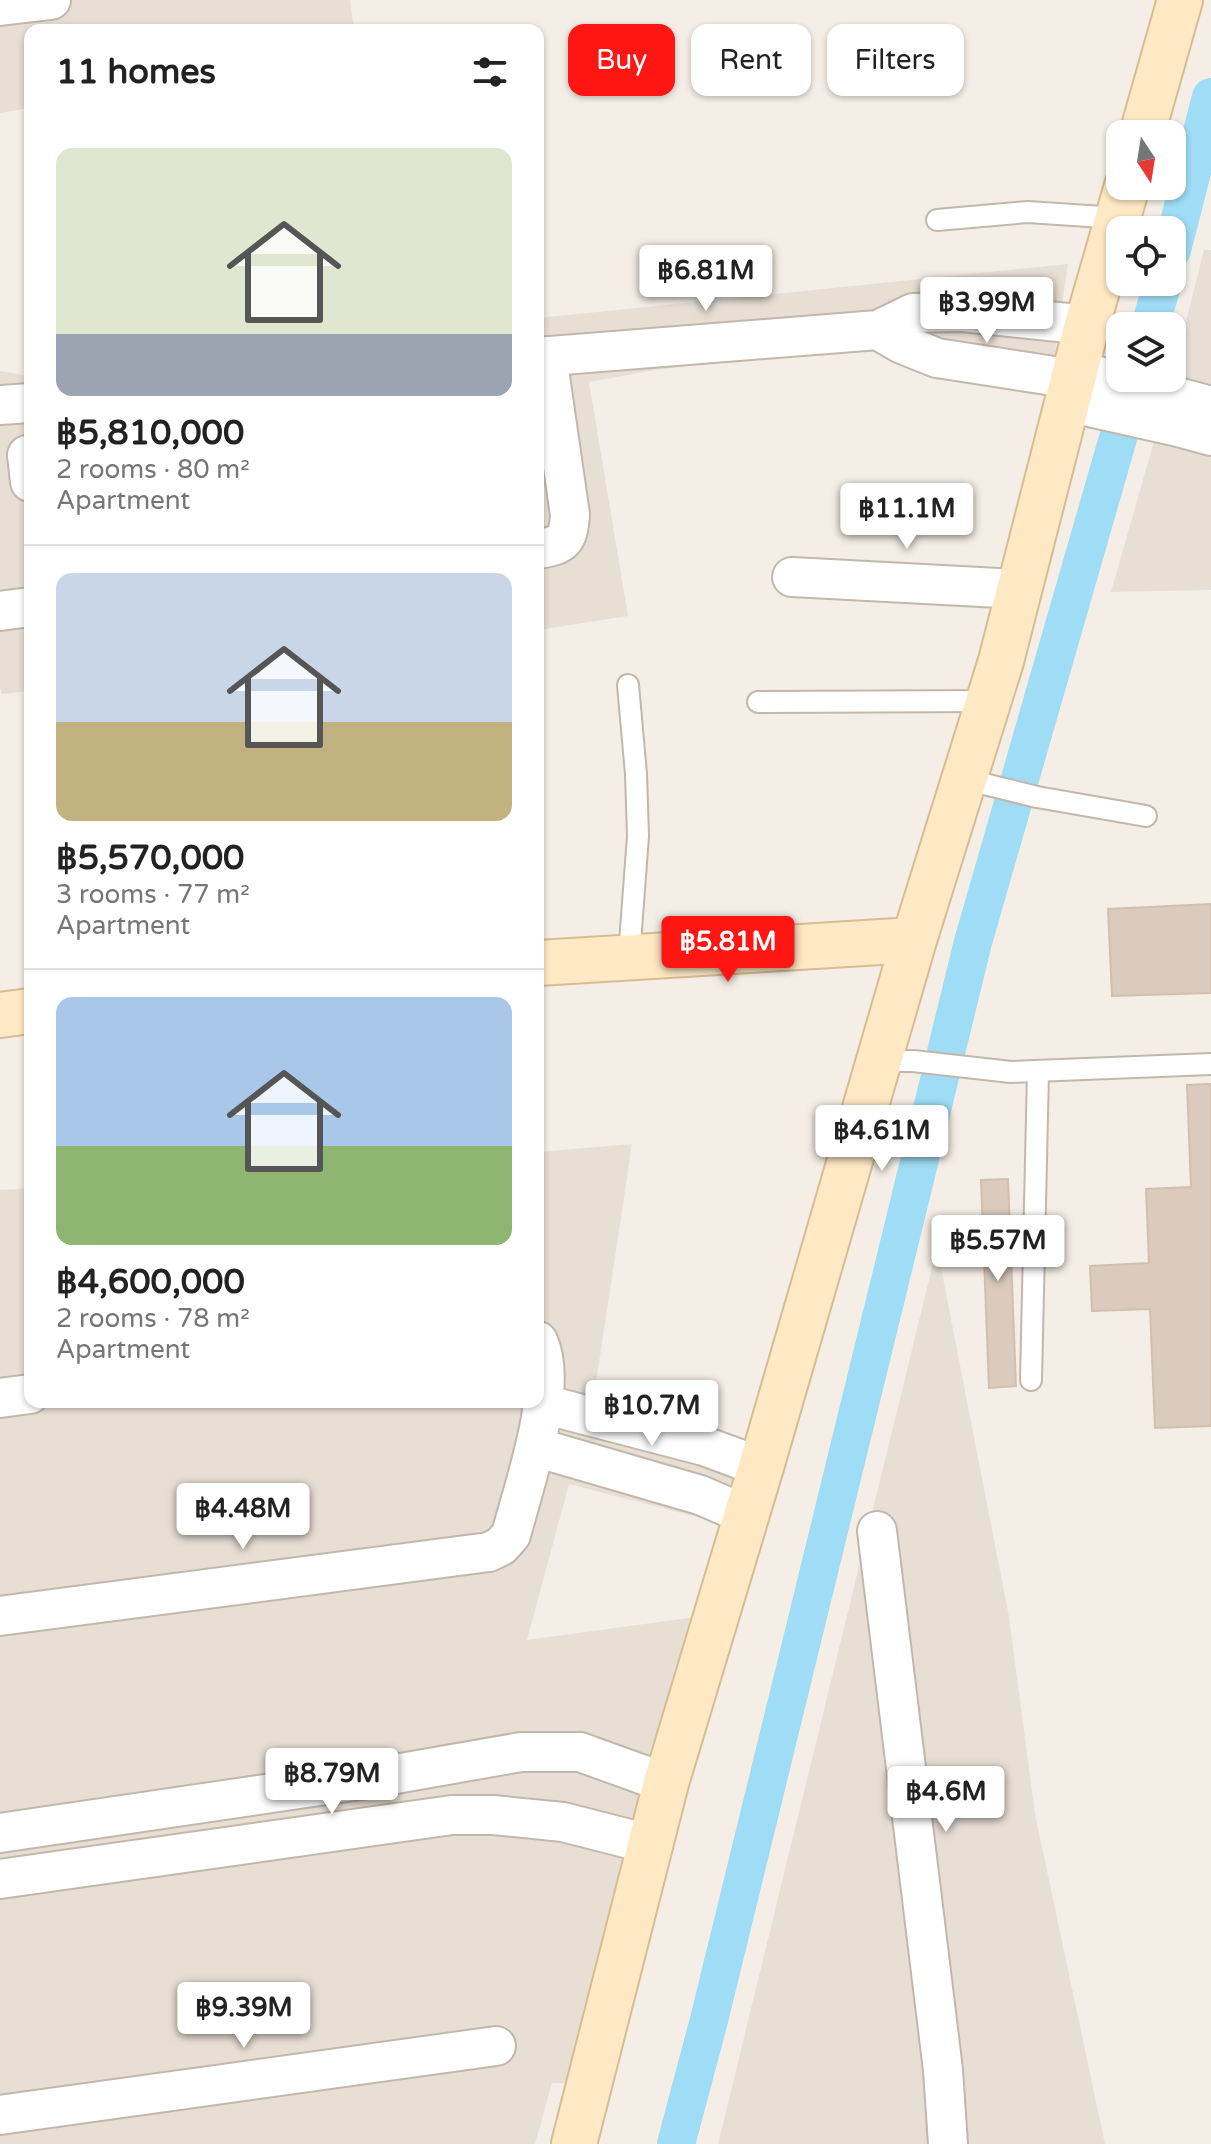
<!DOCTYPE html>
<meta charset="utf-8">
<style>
body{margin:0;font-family:"Varela Round",sans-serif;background:#f2f2f2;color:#222;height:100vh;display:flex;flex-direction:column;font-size:30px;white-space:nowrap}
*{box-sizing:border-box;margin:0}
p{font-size:26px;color:#767676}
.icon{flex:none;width:44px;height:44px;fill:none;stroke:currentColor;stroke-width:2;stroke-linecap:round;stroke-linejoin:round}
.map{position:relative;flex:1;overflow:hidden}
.sheet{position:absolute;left:24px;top:24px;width:520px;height:1384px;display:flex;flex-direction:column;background:#fff;border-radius:16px;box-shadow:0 2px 6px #0004}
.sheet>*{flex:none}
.hud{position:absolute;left:568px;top:24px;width:522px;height:72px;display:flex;gap:16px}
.needle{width:52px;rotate:168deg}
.buttons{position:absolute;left:1106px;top:120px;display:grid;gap:16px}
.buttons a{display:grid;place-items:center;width:80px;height:80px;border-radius:16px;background:#fff;box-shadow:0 2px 6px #0004;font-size:40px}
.price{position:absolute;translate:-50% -68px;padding:0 18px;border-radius:8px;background:#fff;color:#222;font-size:26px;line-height:52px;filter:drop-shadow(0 2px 4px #0008)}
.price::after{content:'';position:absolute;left:50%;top:48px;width:24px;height:18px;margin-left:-12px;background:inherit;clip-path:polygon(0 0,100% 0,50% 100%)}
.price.on{background:#ff1612;color:#fff}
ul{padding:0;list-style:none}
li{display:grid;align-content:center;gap:16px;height:424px;padding:0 32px}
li+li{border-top:2px solid #e0e0e0}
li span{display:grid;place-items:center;height:248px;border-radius:16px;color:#555}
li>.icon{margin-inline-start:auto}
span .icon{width:144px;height:144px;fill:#fffc;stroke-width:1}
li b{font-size:34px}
h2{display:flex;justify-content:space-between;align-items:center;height:96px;padding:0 32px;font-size:34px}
.chip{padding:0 28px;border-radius:16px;background:#fff;box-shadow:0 2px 6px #0004;font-size:28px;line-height:72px}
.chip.on{background:#ff1612;color:#fff}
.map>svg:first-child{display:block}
</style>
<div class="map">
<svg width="1211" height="2144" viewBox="0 0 1211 2144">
<rect width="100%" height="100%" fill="#f4eee6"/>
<path fill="#e8dfd4" d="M0,0H350L354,30H30V108L0,113Z
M1204,250H1211V590L1111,592L1172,378Z
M1068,264L1049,395L863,346L654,370L589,382L628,616L538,630V318Z
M0,371L30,376V691L2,694L0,687Z
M632,1144L588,1436L739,1477L724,1524L569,1484L527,1640L703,1616L577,2083H552L535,2144H0V1190L30,1188V1402H538V1152Z
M937,1247L1009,1617L1035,1814L1105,2144H718Z"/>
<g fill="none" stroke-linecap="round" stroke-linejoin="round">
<path stroke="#9eddf5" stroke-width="38" d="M1172,250L1211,97
M1150,326L1163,282
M676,2144L709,2020L973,942L1133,386"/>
</g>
<path fill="#dacbbe" stroke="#d2bfae" stroke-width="2" d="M1211,904V993L1112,996L1108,909Z
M1211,1084V1426L1155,1428L1150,1309L1092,1311L1090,1266L1149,1263L1146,1189L1191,1187L1187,1085Z
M1008,1179L1016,1386L989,1388L981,1180Z"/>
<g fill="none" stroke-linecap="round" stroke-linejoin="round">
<g stroke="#c3b7ab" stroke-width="24">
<path id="lane" d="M937,220L1028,212L1118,218
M628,685L636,774L638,836L629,956
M758,702L987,701
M964,779L1037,797L1146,816
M879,1061H913L1011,1072L1211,1064
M1031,1380L1038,1072"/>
</g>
<g stroke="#c3b7ab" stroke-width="42">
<path id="street" d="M0,6L51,0
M878,330L902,344L937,358L1073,379
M538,357L878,330L913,313L962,312L1087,325
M1076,370L1211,406
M1067,402L1178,427L1211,436
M0,405L30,403
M27,455L30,482
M538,549C564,545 568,541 570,515L547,356
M792,577L1019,589
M0,611L30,607
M0,1398L30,1394
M543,1404L704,1446L761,1467
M535,1447L700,1495L747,1515
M877,1531L943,2070L948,2144
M0,1616L489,1552L501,1546L511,1535C523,1488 560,1385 538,1341
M0,1833L367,1779L521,1752H580L666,1783
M0,1879L452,1815H493L563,1822L649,1844
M0,2115L496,2046"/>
</g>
<g stroke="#d7bc93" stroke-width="48">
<path id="secondary" d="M1142,134L1180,0
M538,963L914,940
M0,1015L30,1011
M574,2144L666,1783L761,1467L914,940L1001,661L1087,325L1127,186"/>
</g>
<use href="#lane" stroke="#fff" stroke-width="20"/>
<use href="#street" stroke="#fff" stroke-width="38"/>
<use href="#secondary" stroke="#ffe9c5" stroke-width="44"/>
</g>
</svg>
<div class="buttons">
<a><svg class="needle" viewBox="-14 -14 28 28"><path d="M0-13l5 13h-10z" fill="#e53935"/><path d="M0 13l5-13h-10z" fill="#767676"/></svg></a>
<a><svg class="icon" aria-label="locate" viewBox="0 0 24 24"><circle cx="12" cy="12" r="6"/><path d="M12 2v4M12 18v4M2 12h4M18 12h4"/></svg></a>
<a><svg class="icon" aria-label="layers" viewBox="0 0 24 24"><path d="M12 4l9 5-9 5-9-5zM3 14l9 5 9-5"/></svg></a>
</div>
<b class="price" style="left:706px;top:313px">฿6.81M</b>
<b class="price" style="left:987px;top:345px">฿3.99M</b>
<b class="price" style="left:907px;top:551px">฿11.1M</b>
<b class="price on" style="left:728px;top:984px">฿5.81M</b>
<b class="price" style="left:882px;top:1173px">฿4.61M</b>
<b class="price" style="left:998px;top:1283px">฿5.57M</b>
<b class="price" style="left:652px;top:1448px">฿10.7M</b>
<b class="price" style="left:243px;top:1551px">฿4.48M</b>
<b class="price" style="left:332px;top:1816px">฿8.79M</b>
<b class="price" style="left:946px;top:1834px">฿4.6M</b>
<b class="price" style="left:244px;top:2050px">฿9.39M</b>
<div class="hud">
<a class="chip on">Buy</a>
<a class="chip">Rent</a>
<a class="chip">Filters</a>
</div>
<section class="sheet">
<h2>11 homes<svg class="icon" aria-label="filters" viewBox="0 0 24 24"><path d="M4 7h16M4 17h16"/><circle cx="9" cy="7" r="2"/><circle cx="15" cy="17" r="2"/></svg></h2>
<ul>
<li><span style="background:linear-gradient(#dfe7d0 75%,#9aa5b1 0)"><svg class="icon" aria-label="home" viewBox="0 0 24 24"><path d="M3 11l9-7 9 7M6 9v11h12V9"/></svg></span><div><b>฿5,810,000</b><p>2 rooms · 80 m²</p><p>Apartment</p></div></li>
<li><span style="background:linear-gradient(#c9d6e8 60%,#c2b280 0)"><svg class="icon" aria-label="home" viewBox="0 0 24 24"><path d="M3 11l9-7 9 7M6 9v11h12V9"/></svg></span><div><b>฿5,570,000</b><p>3 rooms · 77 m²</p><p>Apartment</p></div></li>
<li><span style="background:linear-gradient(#a9c7e8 60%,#8fb573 0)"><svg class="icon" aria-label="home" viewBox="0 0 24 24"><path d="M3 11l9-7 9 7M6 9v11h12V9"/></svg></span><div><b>฿4,600,000</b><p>2 rooms · 78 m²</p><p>Apartment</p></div></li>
</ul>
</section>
</div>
